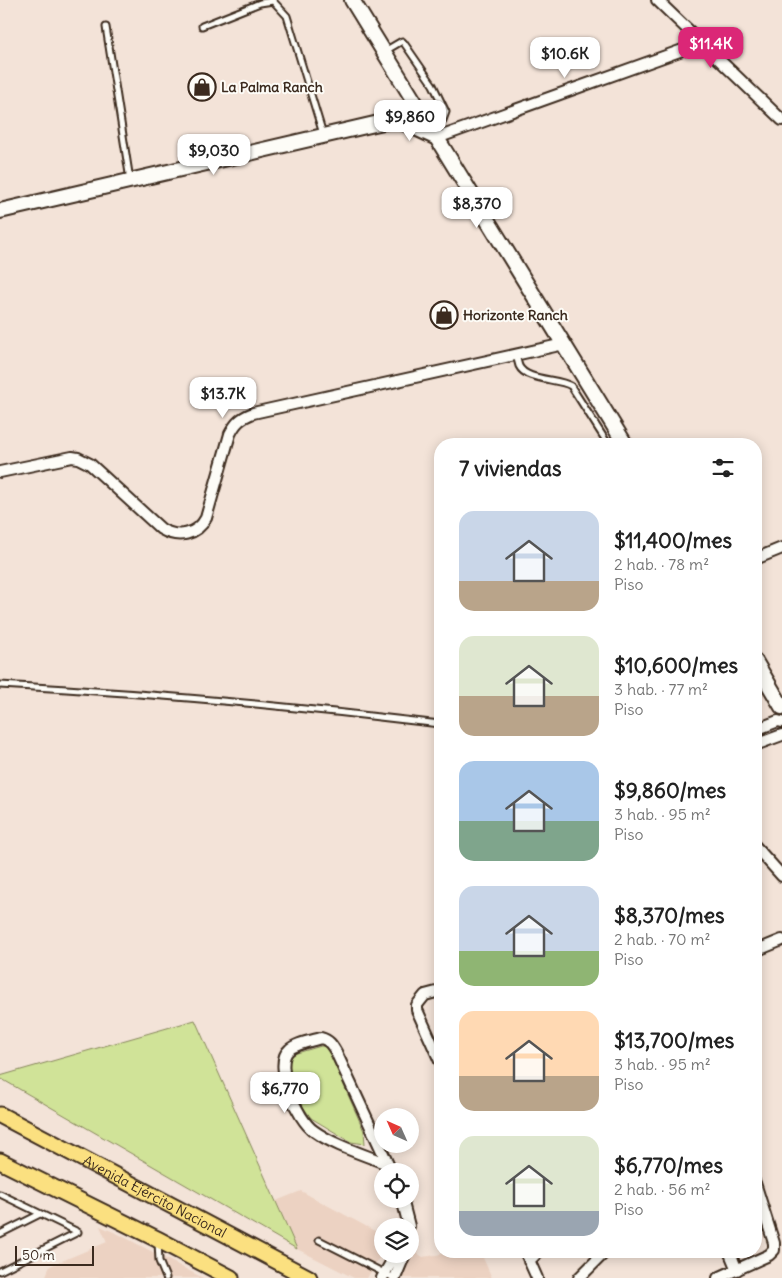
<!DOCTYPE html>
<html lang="es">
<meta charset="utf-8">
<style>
body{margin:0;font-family:Delius,sans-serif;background:#f6f6f6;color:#222;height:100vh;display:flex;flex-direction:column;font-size:19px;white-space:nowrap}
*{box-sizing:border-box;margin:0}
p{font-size:16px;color:#767676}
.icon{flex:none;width:28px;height:28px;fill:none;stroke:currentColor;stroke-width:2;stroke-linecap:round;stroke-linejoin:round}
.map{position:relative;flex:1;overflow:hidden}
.sheet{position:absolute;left:434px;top:438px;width:328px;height:820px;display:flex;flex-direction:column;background:#fff;border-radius:20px;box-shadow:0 2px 12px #0003}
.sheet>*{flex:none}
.needle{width:32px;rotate:315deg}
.tools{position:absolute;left:374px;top:1108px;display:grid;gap:10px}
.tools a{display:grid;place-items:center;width:45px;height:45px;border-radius:50%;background:#fff;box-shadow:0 2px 12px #0003;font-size:25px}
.scale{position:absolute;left:15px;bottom:12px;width:79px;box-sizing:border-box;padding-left:5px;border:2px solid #3b2a1e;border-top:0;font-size:14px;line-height:18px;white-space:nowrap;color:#3b2a1e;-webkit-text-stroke:4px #fdfcf7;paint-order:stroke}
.price{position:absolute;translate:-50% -42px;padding:0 11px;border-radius:10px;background:#fff;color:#222;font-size:16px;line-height:32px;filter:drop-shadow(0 1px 2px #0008)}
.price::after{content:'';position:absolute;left:50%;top:30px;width:15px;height:11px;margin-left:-8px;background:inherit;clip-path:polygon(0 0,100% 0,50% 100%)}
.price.on{background:#db2777;color:#fff}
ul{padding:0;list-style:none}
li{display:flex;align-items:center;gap:15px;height:125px;padding:0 25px}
li span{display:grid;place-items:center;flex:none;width:140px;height:100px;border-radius:15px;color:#555}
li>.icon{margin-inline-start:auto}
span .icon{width:60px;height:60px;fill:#fffc;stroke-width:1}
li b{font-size:21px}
h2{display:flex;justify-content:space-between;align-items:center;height:60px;padding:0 25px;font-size:21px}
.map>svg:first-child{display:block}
</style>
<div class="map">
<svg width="782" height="1278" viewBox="0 0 782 1278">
<rect width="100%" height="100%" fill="#f3e3d8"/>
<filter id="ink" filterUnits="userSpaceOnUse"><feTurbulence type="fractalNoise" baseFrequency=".02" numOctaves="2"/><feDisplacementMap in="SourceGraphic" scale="10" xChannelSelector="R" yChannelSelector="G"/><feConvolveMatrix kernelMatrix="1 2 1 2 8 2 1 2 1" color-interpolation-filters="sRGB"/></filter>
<g filter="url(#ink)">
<path fill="#ecd2c2" d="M301,1191L382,1235V1253L367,1278H354L297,1249L276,1201Z
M100,1226L118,1234L203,1278H45L50,1266L107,1242Z
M460,1251H480L492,1278H400L415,1252L423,1257Z"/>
<path fill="#d0e398" stroke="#86865b" d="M195,1020L297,1249L0,1078V1076Z
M321,1046L327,1047L364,1131L365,1144L351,1142L311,1118L301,1104L287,1063L290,1055Z"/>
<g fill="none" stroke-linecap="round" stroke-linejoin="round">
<g stroke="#3b2a1e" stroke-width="9">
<path id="lane" d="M202,26L260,3L273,1L287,16L323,134
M106,27L130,180
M385,51L402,41L404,43L433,85L446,112L443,120L432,128
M516,355C517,358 518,363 519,366C526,381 558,378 571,386L608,444
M0,685C147,693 294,706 440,724
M755,686C759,692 759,696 755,702
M0,1194L78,1232L0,1271
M0,1234L40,1214
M319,1240L394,1278
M158,1242L159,1261L166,1278"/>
</g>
<g stroke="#3b2a1e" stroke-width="14">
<path id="street" d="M657,0L782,120
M437,138L702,43
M0,472L72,457L78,458L90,464L161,529C178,539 197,535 206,518L230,434C236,422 241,418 253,413L564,344
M755,559L782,548
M755,730L778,721L782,722
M755,745L782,735
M755,846L782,876
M755,951L782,940
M440,991L425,995L417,1005V1010L440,1061
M387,1164C363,1154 335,1146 314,1131C298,1121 272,1064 289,1050C296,1043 312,1041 321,1038C329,1040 332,1045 336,1052L381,1149L391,1171
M402,1199L409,1226
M525,1251L537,1278
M729,1251L737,1270
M529,1261L539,1251
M382,1278L396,1254
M395,1278L405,1254
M579,1278L606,1251
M718,1278L769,1255L774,1250V1243L755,1183"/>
</g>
<g stroke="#3b2a1e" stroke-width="18">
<path id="secondary" d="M352,0L625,444
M396,119L437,138
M0,211L396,119L420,111
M755,661L782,707"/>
</g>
<g stroke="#3b2a1e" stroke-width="19">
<g id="primary">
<path id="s1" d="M0,1115L309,1278"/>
<path d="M0,1161L157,1239L231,1278"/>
</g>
</g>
<use href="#lane" stroke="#fdfcf7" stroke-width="5"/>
<use href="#street" stroke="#fdfcf7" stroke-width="10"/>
<use href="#secondary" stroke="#fdfcf7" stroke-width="14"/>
<use href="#primary" stroke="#fbe080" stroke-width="15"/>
</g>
</g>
<defs>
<g id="shop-ring" transform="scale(1.4375)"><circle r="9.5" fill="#fdfcf7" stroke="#3b2a1e" stroke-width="1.5"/><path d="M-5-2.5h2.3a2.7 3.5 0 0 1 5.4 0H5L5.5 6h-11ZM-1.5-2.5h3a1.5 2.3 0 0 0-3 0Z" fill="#3b2a1e"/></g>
</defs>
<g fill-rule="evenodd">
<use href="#shop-ring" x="202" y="87"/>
<use href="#shop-ring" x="444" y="315"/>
</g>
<g text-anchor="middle" stroke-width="4" stroke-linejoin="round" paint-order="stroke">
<g font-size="14" font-weight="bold" fill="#3b2a1e" stroke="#fdfcf7" text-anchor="start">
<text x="221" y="92">La Palma Ranch</text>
<text x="463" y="320">Horizonte Ranch</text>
</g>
<g font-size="14" fill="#3b2a1e" stroke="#fdfcf7">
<text dy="5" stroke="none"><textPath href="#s1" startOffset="175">Avenida Ejército Nacional</textPath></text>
</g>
</g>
</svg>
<div class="tools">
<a><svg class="needle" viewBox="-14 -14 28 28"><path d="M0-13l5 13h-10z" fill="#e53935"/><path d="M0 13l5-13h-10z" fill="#767676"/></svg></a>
<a><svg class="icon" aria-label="locate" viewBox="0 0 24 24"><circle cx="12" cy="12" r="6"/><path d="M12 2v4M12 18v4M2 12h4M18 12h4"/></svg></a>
<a><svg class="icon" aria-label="layers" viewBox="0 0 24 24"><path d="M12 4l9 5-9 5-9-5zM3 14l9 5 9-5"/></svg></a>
</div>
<div class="scale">50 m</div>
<b class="price on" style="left:711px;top:69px">$11.4K</b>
<b class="price" style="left:565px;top:79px">$10.6K</b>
<b class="price" style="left:410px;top:142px">$9,860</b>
<b class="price" style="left:214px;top:176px">$9,030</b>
<b class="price" style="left:477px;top:229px">$8,370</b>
<b class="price" style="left:223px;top:419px">$13.7K</b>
<b class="price" style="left:285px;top:1114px">$6,770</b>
<section class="sheet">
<h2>7 viviendas<svg class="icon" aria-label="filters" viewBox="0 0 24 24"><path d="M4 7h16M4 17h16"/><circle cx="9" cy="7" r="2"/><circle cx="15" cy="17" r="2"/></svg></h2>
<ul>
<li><span style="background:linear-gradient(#c9d6e8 70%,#b9a48a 0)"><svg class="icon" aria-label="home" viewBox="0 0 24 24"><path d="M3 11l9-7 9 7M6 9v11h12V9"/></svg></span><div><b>$11,400/mes</b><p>2 hab. · 78 m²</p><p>Piso</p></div></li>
<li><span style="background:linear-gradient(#dfe7d0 60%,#b9a48a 0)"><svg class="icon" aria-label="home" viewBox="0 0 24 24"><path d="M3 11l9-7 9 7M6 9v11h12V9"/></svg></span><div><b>$10,600/mes</b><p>3 hab. · 77 m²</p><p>Piso</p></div></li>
<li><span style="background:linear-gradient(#a9c7e8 60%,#7fa58c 0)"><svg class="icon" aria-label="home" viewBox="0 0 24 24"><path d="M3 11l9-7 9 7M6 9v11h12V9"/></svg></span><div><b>$9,860/mes</b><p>3 hab. · 95 m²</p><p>Piso</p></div></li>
<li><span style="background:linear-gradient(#c9d6e8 65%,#8fb573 0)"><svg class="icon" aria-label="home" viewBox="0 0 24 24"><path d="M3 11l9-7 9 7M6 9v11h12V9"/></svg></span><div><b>$8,370/mes</b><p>2 hab. · 70 m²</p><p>Piso</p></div></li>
<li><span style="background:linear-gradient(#ffd9b3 65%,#b9a48a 0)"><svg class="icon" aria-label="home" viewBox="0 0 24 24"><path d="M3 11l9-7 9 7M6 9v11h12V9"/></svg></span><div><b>$13,700/mes</b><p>3 hab. · 95 m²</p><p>Piso</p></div></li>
<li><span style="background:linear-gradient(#dfe7d0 75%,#9aa5b1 0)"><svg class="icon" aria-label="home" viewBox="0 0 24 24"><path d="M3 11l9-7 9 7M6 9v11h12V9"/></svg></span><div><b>$6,770/mes</b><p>2 hab. · 56 m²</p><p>Piso</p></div></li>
</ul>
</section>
</div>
